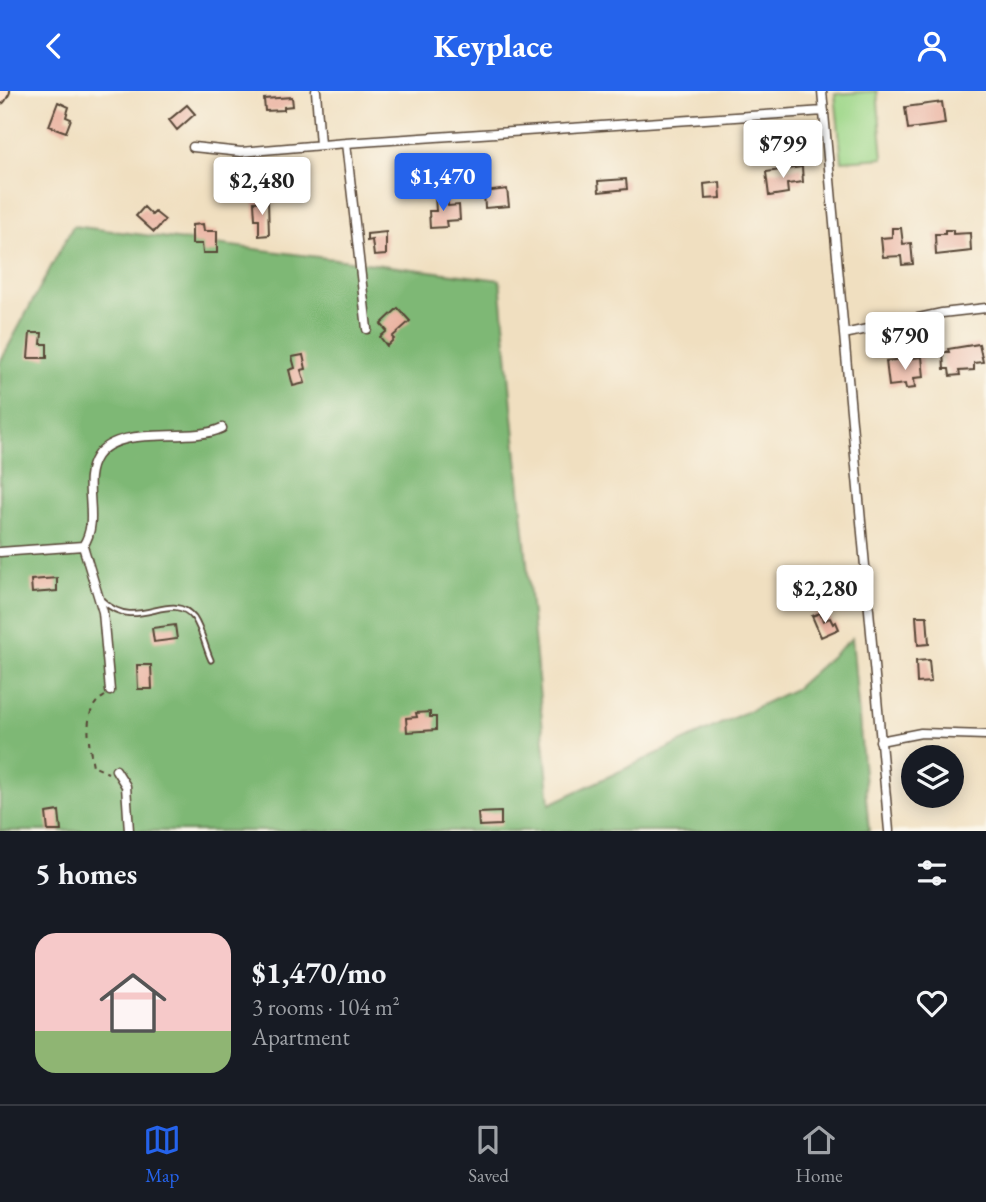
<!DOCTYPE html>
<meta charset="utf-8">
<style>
body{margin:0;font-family:"EB Garamond",serif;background:#20242c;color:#f1f3f6;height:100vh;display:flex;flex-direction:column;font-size:26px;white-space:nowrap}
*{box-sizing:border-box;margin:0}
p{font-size:23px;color:#9ea1a6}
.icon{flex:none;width:38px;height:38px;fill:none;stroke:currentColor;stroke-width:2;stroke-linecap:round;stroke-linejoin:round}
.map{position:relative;height:740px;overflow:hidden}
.details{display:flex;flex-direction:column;background:#171b24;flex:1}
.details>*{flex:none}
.fabs{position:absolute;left:901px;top:654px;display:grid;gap:14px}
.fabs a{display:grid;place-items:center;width:63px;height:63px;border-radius:50%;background:#171b24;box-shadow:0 4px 18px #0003;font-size:35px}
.price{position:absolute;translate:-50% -60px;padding:0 16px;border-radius:7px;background:#fff;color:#222;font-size:23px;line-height:46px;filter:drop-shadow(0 2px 4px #0008)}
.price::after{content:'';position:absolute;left:50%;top:42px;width:21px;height:16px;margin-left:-10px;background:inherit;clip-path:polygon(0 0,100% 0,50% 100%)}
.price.selected{background:#2563eb;color:#fff}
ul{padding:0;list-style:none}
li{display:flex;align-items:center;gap:21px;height:175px;padding:0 35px}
li span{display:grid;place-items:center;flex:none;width:196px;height:140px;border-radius:21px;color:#555}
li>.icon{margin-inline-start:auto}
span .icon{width:84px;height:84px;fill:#fffc;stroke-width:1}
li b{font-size:30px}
h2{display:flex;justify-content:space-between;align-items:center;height:84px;padding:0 35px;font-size:30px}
header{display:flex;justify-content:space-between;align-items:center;height:91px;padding:0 35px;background:#2563eb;color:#fff;font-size:32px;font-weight:700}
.menu{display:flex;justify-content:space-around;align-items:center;height:98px;border-top:2px solid #363941;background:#171b24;font-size:19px;color:#9ea1a6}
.menu a{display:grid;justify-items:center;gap:4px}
.menu .selected{color:#2563eb}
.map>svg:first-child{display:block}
</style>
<header><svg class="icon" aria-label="back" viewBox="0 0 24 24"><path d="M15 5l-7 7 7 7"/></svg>Keyplace<svg class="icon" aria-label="person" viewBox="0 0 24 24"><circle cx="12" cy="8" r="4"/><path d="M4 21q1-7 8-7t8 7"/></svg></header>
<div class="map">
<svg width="986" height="740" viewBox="0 0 986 740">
<rect width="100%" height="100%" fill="#fbf7ec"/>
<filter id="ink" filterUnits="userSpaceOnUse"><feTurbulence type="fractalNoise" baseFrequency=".0143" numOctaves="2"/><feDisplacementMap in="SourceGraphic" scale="14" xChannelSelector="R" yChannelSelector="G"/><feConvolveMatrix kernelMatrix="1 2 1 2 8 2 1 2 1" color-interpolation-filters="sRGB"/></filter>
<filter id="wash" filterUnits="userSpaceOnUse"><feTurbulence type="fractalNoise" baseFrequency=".00686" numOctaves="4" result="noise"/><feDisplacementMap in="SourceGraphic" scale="28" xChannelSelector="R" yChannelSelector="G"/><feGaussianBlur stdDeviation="1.57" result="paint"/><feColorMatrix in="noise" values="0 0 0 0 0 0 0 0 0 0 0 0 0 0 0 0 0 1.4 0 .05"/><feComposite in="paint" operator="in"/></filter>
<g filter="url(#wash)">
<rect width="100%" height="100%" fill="#f0dfc0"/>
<path fill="#9ed789" stroke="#6c8054" stroke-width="2" d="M877,0L883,67L842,70L835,3Z"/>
<path fill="#7eb875" stroke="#5c714a" stroke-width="2" d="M73,135L500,189L550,713L795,598L852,547L869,740H0V271Z"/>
<g id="blocks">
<path fill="#eab2a0" d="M292,6L293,15L284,16V19L265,20L264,8Z
M58,11L69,16L66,26L71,28L66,41L49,35Z
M942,11L945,33L908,38L905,16Z
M187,14L195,23L177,39L169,29Z
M802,76L803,91L787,93L788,102L769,105L766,81Z
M626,88L627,98L599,101L598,90Z
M720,91L721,107L705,108L704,93Z
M507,98L509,115L485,117L484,101Z
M435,105H447L448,115L459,114L460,129L446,130L447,136L430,137L429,120H436Z
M268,110L269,144L259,145V128H255L254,111Z
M144,116L152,124L155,121L165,129L154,141L136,125Z
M203,133L204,140H217V162H203L202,153H192V134Z
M892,137H901L903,153L911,152L913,173L902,174L901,165L883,166L881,147L892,146Z
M945,139H953V143L970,142L971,160L936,164L935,143H945Z
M386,141V164L374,165L372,149L367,150V143Z
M398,217L410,230L392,246L394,248L387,255L380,246L387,240L381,233Z
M30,242H42L41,253H47V267H28Z
M979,253L983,271L974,272V279L959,280L960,284L950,285L949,278H944L943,261H949L948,258Z
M303,264L306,278L301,279L305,292L293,295L289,279L295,277L292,266Z
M922,266L924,286L914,287L915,297L906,298L905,293L889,295L886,270Z
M57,487V500L32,502L31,489Z
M820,522L823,530L830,527L833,533L836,531L839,538L821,546L812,525Z
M916,525H927L929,553L918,554Z
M175,534L177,548L154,551L152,537Z
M929,569L931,591L917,592L916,570Z
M137,574H151L152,598H138Z
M430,621V626H436V639L407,641L406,627L417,626L416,622Z
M59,720L61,740H48L46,722Z
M501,721V734L479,735L478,722Z"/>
</g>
</g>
<g filter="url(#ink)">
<use href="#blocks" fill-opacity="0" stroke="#564536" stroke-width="2"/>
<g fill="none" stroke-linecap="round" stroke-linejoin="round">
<g stroke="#564536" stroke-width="7">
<path id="service" d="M103,510C137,543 171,497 194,527C202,539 205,556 211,569"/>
</g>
<g stroke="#564536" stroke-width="11">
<path id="minor" d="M316,0L320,54
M822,0L889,740
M346,52L367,238
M193,56L241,61L346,52L824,20
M844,243L942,222L986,217
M0,461L83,455
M110,600L103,521L83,455C102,427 79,392 97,365C119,332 190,353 222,337
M880,650L921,642L986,644
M116,679L126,695L129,740"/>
</g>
<g stroke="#564536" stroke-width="14">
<path id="secondary" d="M0,7L4,0"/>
</g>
<path stroke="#564536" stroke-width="2" stroke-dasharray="5 5" stroke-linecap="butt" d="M105,605C102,607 98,609 96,612C83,627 90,658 93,675L108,682"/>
<use href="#service" stroke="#fff" stroke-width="3.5"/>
<use href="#minor" stroke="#fff" stroke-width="8"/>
<use href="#secondary" stroke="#fde4d1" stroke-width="10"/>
</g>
</g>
</svg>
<div class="fabs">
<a><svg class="icon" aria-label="layers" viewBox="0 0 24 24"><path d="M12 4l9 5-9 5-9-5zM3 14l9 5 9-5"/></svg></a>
</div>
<b class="price" style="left:783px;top:89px">$799</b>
<b class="price selected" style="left:443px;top:122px">$1,470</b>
<b class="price" style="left:262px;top:126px">$2,480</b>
<b class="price" style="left:905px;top:281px">$790</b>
<b class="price" style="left:825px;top:534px">$2,280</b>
</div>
<section class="details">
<h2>5 homes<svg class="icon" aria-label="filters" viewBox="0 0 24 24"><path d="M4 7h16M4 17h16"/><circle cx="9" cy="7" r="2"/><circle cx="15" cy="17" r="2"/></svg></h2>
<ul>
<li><span style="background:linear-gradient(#f6c9c9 70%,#8fb573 0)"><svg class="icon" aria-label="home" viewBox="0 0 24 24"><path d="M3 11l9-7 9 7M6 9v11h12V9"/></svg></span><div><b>$1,470/mo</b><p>3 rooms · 104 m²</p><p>Apartment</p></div><svg class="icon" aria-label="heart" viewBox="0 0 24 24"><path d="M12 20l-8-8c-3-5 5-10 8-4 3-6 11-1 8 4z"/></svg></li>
</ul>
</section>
<nav class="menu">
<a class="selected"><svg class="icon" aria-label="map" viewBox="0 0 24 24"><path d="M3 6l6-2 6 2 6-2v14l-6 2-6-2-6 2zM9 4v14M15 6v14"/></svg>Map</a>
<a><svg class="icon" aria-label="saved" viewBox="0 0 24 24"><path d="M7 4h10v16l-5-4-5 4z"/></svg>Saved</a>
<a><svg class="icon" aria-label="home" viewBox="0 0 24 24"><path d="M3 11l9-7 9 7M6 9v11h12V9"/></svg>Home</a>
</nav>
